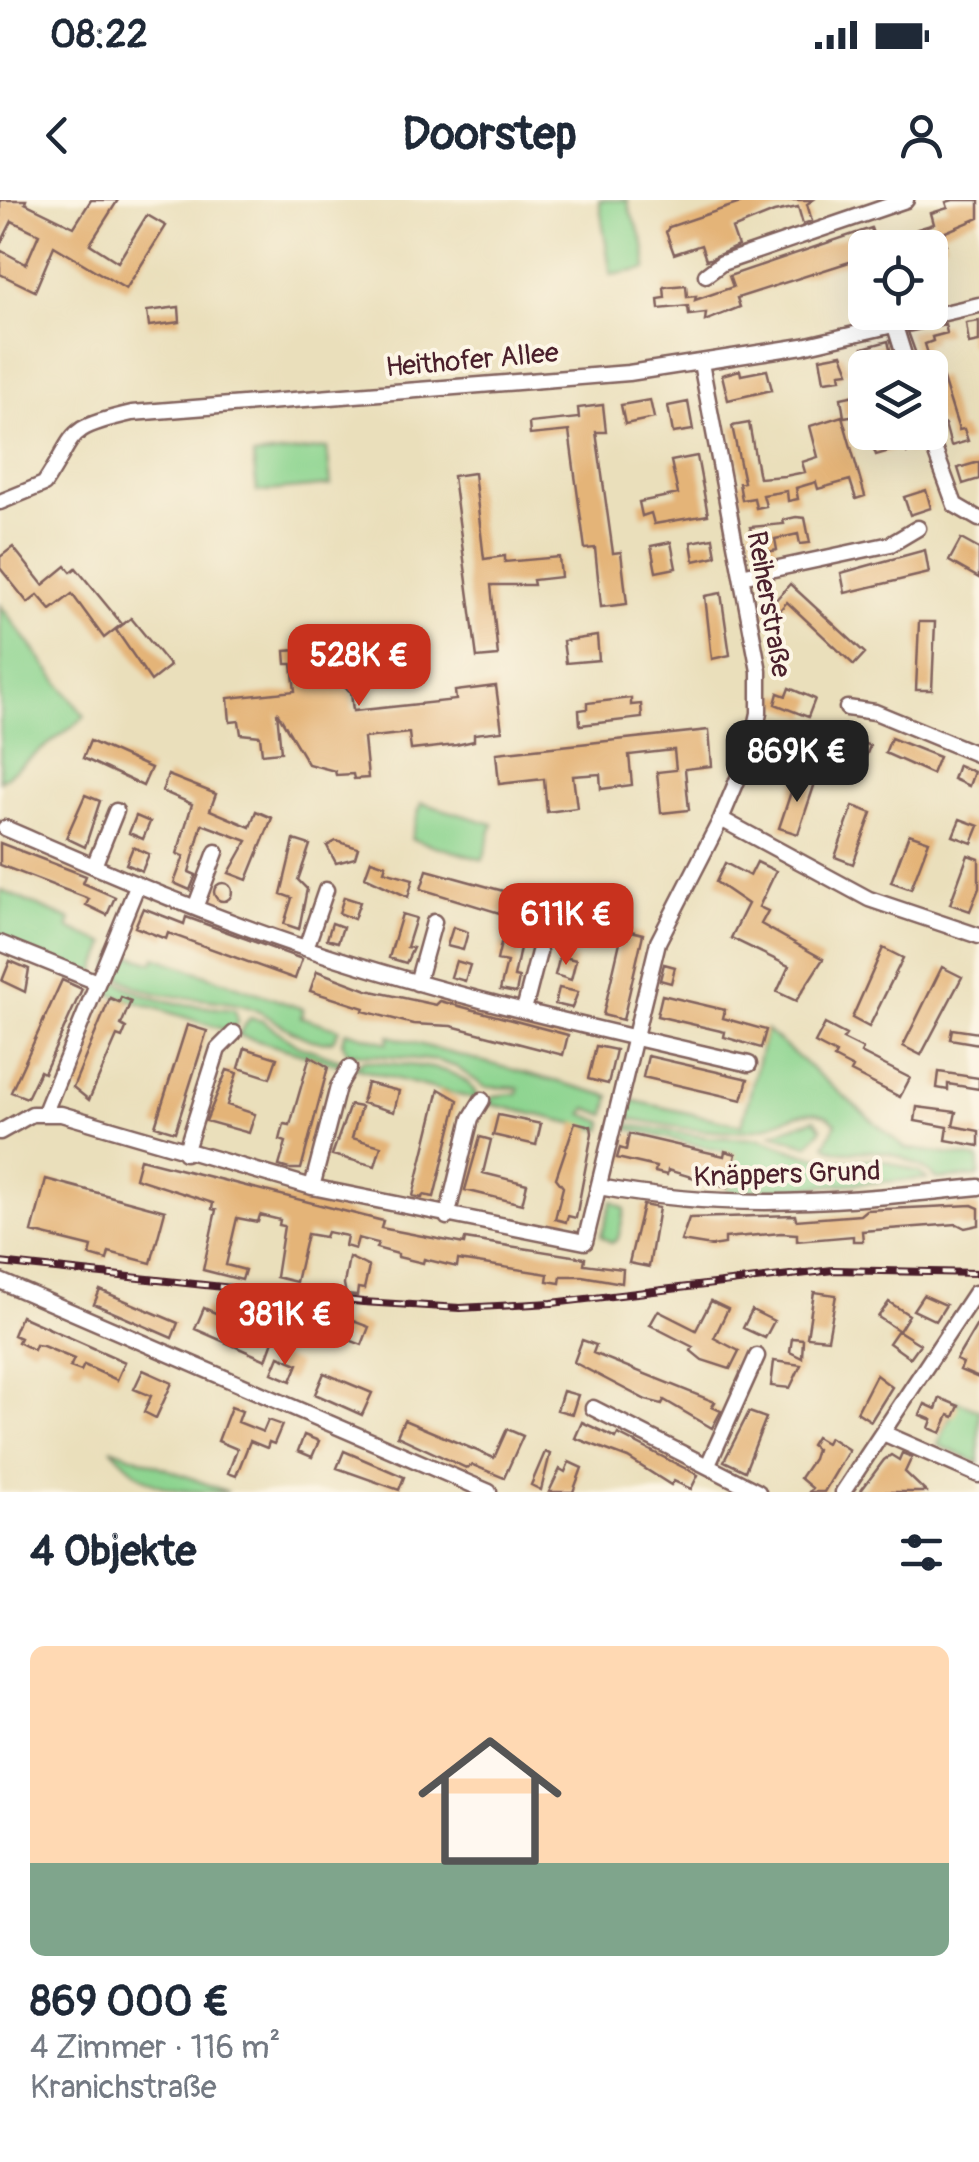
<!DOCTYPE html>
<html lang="de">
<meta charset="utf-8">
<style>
body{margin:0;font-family:Pangolin,sans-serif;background:#f6f6f7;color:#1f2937;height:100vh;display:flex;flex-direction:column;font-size:38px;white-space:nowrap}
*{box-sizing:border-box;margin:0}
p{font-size:32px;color:#747a83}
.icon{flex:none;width:55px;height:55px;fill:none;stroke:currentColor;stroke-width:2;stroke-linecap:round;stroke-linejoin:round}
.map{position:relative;height:1292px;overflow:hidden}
.sheet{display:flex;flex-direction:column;background:#fff;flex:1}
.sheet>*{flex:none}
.tools{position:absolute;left:848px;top:30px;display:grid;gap:20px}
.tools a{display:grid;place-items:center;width:100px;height:100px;border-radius:15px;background:#fff;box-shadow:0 10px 40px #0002;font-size:50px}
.price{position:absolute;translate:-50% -85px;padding:0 22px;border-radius:20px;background:#c8321e;color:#fff;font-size:32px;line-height:65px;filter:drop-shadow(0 2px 5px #0008)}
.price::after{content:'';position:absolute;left:50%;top:60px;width:30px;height:22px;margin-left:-15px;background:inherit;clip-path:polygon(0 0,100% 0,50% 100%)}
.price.on{background:#222;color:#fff}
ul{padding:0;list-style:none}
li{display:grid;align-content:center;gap:20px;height:530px;padding:0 30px}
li+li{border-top:2px solid #e0e1e3}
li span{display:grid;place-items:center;height:310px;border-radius:15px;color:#555}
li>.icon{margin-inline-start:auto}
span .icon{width:180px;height:180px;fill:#fffc;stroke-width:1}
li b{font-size:42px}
h2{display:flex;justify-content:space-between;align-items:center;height:120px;padding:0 30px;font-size:42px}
.status{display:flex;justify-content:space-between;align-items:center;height:70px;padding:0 50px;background:#fff;direction:ltr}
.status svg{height:28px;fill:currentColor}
header{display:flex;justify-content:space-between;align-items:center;height:130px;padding:0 30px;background:#fff;font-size:45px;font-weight:700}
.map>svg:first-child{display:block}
</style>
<div class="status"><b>08:22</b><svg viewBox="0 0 49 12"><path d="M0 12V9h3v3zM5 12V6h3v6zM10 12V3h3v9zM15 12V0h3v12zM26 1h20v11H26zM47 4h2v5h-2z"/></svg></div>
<header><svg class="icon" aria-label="back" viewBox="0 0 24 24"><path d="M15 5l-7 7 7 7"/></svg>Doorstep<svg class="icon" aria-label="person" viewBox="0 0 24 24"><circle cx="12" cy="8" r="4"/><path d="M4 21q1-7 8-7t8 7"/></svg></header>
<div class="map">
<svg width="979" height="1292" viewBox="0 0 979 1292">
<rect width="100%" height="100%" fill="#fcf5e5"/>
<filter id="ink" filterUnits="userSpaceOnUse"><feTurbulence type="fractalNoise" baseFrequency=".01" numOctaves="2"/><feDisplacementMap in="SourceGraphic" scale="20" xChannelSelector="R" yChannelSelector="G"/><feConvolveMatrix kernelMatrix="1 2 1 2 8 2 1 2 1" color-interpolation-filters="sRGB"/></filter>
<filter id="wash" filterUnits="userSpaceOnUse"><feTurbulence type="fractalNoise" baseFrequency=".0048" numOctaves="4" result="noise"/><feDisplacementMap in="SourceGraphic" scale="40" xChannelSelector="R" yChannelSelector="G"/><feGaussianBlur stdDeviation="2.25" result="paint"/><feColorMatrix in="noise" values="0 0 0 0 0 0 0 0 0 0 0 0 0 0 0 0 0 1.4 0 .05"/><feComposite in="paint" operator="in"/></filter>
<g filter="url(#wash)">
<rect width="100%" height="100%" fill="#eadfbb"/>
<path fill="#8cd48f" stroke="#6b7a5d" stroke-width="2.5" d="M599,0H627C634,31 647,33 646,69L611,75Z
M327,248L331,285L257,292L253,256Z
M0,405L85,517L0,581Z
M421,603L493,624L483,660L411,639Z
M0,690L71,720L68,728L106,744L93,778L0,741Z
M117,751L153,763L155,757L303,809L301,817L339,829L333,840C305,849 274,815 248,807C207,793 140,806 110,766Z
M107,774C147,805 187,804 235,810L238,821L232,832L101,791Z
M250,818L263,821L297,845L343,861L346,867L238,835Z
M766,830L905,948L979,959V976L937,979C923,964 892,952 871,951C854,951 840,956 825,945L836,923C811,898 784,924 757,929C714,937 668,925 626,918L630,900L742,925Z
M346,831L387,843L389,836L610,896L606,915L587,908L583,914L604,922L602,930L486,903L494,896L518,893L519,888L485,887L456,867L438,861L348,853L342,842Z
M364,860C398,868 467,859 478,900L354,868Z
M815,919L822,929L808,945L772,934Z
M625,924L706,937L762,939L806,955L845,961L876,958L919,972L927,979L727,992L735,954L624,928Z
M612,1001L625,1009L618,1039L612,1043L601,1036Z
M957,1201L979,1210V1263L938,1245Z
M111,1248L228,1292C170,1292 150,1292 111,1248Z"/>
<g id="blocks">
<path fill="#e4b478" d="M0,0H26L25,3L74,27L91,0H118L90,44L118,62L147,15L166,26L126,89L54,46L35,91L0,74V50L26,64L39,34L12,21L0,45Z
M749,0H813L807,4L812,21L803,24L798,7L774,12L732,29L738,46L710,59L706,60L701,45L674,54L666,32L669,27Z
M953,0H979V18L943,33L946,44L923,48L917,29L934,24L931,13L948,8L946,2Z
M871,28L876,43L898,36L902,48H865V57L737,98L740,107L705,121L706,113L689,115L688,106L659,109L658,99L665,98L664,87L686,85L687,97L696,96L695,100L733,87L729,76Z
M179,107L180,122L149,126L147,111Z
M979,121V142L969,144L966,123Z
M945,124L947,133L932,137L933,141L925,144L928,154L917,157L908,132Z
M888,141L893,162L867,168L863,148Z
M842,154L849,172L840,173L841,179L824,181L820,158Z
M740,170L741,175L767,170L772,190L728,200L722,175Z
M942,176L959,230L964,229L968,241L951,246L945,224L939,226L930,193V181Z
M860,194L863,214L844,217L841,198Z
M650,200L654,218L625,224L621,205Z
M688,202L693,230L673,233L668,206Z
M603,205L606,232H596L613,353L621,352L627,404L601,407L595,348L585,349L569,231L530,235L529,223L579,218L578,208Z
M842,216L865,296L856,299L850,280L818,289L816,282L796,288L798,299L788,301L787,291L763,295L766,306L756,308L754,298L742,300L739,283L744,282L732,226L749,223L759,278L785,276L805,272L802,262L818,257L810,226Z
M896,233L900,248L876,255L871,241Z
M918,233L922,248L907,253L902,239Z
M697,256L708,315L654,324L651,313L642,316L639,302L678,294L671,261Z
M979,262V279L963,284L958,268Z
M474,273L484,359L505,356V362L559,357L561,377L533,380L534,385H491L498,456L477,458L453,276Z
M926,290L931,308L910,315L904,297Z
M796,317L805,318L810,343L800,344L798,334L775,339L777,350L768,352L766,342L754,344L750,327L784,324L783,320Z
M713,338L716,356L694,361L691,342Z
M961,339L979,349V378L949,361Z
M671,342L676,368L656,372L651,346Z
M13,347L43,385L66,366L71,372L76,368L122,424L104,438L72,394L51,410L38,395L28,403L0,368V357Z
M925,350L929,373L845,393L841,373Z
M790,384L865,453L854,465L787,402L772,419L764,413Z
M721,393L730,455L712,459L705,396Z
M131,418L170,466L151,481L116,430Z
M919,422H935L932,490H916Z
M416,436L417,442L425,441L428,461L324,473L351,492L353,511L456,500L455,491L496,486L502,531L474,534V541L456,545L411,550L409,533L364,538L368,578L354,579L353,574L336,575L335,571L308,564L277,512L281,552L262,554L260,536L241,534L239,521L230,522L228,498L295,491L292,464H286L285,451L336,447V451L357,448L356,443Z
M597,436L599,460L566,463L563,441Z
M789,488L815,499L808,517L775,504L778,493L786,496Z
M631,498V505L641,504L642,518L580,525L579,510L587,509V503Z
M709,530L712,566L685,569L689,610L661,613L657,572L676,570L674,550L629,555L632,585L601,589L600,574L573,576L577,608L547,612L544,579L499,584L496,553Z
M823,530L850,545L853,539L870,546L864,561L834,549L829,560L812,556Z
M891,538L939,557L932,574L885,553Z
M90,541L151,568L143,586L83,558Z
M958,565L974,572L969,586L953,579Z
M168,575L216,594L210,610L250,627L256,611L272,618L247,680L229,673L247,641L202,624L189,672L196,675L190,690L174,683L184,656L177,654L192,604L162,591Z
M796,577L815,583L798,634L779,628Z
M85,595L100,601L85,647L66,638Z
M853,606L872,613L853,664L835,657Z
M136,616L150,622L143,639L129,633Z
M960,619L979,626L972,643L953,636Z
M909,634L929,641L911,689L891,682Z
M294,640L310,645L298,680L307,689L299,729L284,724L292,698L281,694Z
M336,641L358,648L355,658L336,663L327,646Z
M0,643L86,676L83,683L115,697L107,715L86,705L89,699L0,665Z
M133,647L149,654L142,671L126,664Z
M968,655L979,659V688L970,711L950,704Z
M371,660L386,665L384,671L413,679L408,697L365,677Z
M757,662L776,671L759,707L768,711L761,724L823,759L796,801L777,792L789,766L731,738L748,704L716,682L725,663L750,676Z
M427,670L525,697L519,719L421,689Z
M214 692a9 9 0 1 1 18 0a9 9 0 1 1-18 0Z
M344,697L360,702L354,719L339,713Z
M547,706L592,717L587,736L543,723Z
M143,708L184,724L186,717L302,759L295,779L168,733L166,739L135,727Z
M402,714L416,718L407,747L413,748L406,763L389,758Z
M332,723L343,727L338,742L327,739Z
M453,727L468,732L463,750L447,746Z
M623,729L643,734L623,820L603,815Z
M501,743L520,748L514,777L519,778L516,793L500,790L507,762L497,760Z
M883,748L903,758L869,827L852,818Z
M560,756L576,760L571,780L555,775Z
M10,761L29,769L25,792L2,781Z
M456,761L470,765L465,781L451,777Z
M664,764L675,767L671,783L660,780Z
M942,767L962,777L921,855L903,846Z
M317,771L367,790L436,805L440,801L568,835L563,855L451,826L413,824L363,811L364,808L310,791Z
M62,780L82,789L44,873L40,871L27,898L11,892Z
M559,788L578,792L572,808L555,804Z
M662,795L725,810L723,818L766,830L761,848L724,837L725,832L657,816Z
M121,797L131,801L121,825L126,828L122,838L117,836L89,900L73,887L110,798L119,802Z
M825,824L846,835L843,839L863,849L861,853L910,878L900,897L851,872L853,868L834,858L836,854L815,843Z
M187,825L207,831L175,932L155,926Z
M952,829L979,833V844L950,839Z
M596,846L616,850L608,884L588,879Z
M245,848L277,858L270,878L239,868Z
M310,856L328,867L301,969H289L279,966L286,942L280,940L284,924L290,925Z
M648,856L748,879L742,900L643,877Z
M227,870L237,873L227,905L255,914L249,933L206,921Z
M939,872L979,878V889L948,884V890L937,888Z
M367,883L399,891L394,912L362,903Z
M439,889L458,900L434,997L423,995L422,998L413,996Z
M350,905L361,907L352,938L381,946L375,966L332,955Z
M917,907L956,912L953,926L979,931V946L946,940L948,927L915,921Z
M498,915L541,924L536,945L493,935Z
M575,922L591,926L592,933L576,1018L568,1016L566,1022L555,1019L563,987L556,978Z
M629,934L724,956L725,951L736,954L728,988L668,970L667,975L655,972L656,967L617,958L620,948L626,950Z
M480,937L491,940L483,973L527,984L522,1004L465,990Z
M140,959L383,1021L381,1028L464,1044L465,1039L585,1058L584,1064L623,1069L622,1083L582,1076H561L560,1083L547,1081L548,1074L458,1060L457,1067L424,1059L423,1063L398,1057V1054L376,1048L378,1043L358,1038L355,1049L345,1046L347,1036L327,1032L325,1037L307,1034L296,1082L276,1077L284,1026L279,1025L280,1020L260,1015L258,1022L237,1018L226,1065L245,1070L242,1080L203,1070L216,1010L212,1009L213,1003L135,978Z
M46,979L165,1011L151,1063L109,1052L107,1060L90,1055L92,1047L32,1032Z
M643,1005L659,1008L649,1067L629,1063Z
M972,1005L979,1008V1025L965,1028L957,1024L862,1031L863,1041H853V1036L797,1041V1034L781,1033L725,1038V1044L712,1046L681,1041L689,1018L795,1015L796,1020L860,1015L866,1010Z
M349,1057L369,1067L364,1089L358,1088L357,1096L346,1095L344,1084Z
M100,1090L178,1123L172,1138L94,1104Z
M814,1092L836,1095L828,1139L807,1137Z
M923,1095L946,1105L936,1121L913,1110Z
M711,1101L728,1109L714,1138L739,1151L730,1169L702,1160L691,1151L693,1147L650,1125L658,1111L696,1130Z
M889,1102L909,1115L899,1131L920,1144L910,1158L889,1143L898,1130L878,1117Z
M204,1108L274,1138L266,1160L195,1129Z
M752,1110L774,1121L765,1138L743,1128Z
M313,1113L345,1126L348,1119L369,1127L362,1145L329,1132L326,1139L306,1131Z
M21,1116L125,1162L117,1180L84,1165L81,1171L70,1167L74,1159L43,1146L36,1145L34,1150L18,1142L20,1138L13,1135Z
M979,1121V1178L960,1170L963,1163L956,1160Z
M792,1138L803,1139L802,1158L790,1152Z
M582,1140L596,1145L593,1153L715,1202L712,1207L721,1211L712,1228L664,1200L662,1204L646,1200L577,1164L574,1162Z
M279,1156L298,1164L291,1181L272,1173Z
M774,1161L801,1165L790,1188L771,1186Z
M143,1170L172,1183L156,1218L144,1212L151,1196L134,1189Z
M324,1173L372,1193L362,1215L315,1194Z
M876,1175L892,1187L871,1221L857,1212Z
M563,1191L578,1195L572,1214L557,1210Z
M940,1198L959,1206L954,1217L949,1215L941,1233L929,1228L932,1220L920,1215L925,1204L936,1209Z
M231,1207L242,1211L238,1222L263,1232L268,1220L282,1225L274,1244L269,1242L267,1248L250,1241L236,1276L228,1273L237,1249L218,1241Z
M749,1212L766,1218L745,1271L724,1261Z
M404,1220L494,1258L507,1229L523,1236L504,1278L473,1265L466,1268L397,1236Z
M582,1222L616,1238L618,1234L698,1275L691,1289L674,1281L671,1285L628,1258L575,1238Z
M304,1235L319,1241L312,1257L298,1251Z
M816,1237L826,1243L829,1237L849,1250L824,1292H809L812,1288L800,1278L813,1259L816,1249L811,1245Z
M344,1251L404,1277L399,1290L337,1268Z
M545,1252L550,1254L541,1290L531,1285Z
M902,1253L912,1257L905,1272L926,1292H860L884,1260L891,1255L899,1260Z
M569,1262L582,1268L573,1292H549L560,1269L565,1272Z"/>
</g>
</g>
<g filter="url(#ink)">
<use href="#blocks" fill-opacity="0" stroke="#82625d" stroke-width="2.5"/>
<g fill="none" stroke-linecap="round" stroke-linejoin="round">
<g stroke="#82625d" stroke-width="19">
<path id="street" d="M706,75L722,63L906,0
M894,123L908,168
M928,232L955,305L979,319
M0,302L44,284C79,232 62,229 132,213L629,173L803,146L979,105
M741,376L891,344L918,328
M847,508L875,512L979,555
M721,619L869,699L979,736
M5,628C105,671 204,715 308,749C452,797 601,830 749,864
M94,666L116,611
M195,708L216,652
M0,743L97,782
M306,748L326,690
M417,783L434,722
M524,810L539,752
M45,912L137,686
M0,932L32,914H61L312,987L585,1042L658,742L721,619L752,545L759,513V471L701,163
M185,953L218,849L234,833
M312,987L338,887L349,868
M599,987C732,1012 845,1001 979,987
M447,1017L471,918L482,900
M0,1081L489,1292
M593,1208L758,1292
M883,1233L979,1275
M708,1265L757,1156
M843,1292L975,1093"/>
</g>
<use href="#street" stroke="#fff" stroke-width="14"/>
<g stroke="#4a1f2b" stroke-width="8">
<path id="rail" d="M0,1063L363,1102L460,1108L552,1103L833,1070L979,1073"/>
</g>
<use href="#rail" stroke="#fcf5e5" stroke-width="4" stroke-dasharray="11" stroke-linecap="butt"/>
</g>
</g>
<g text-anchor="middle" stroke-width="8" stroke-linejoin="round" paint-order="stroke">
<g font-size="28" fill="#4a1f2b" stroke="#fcf5e5">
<text transform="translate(472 159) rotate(-5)" y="10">Heithofer Allee</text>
<text transform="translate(770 404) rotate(80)" y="10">Reiherstraße</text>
<text transform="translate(787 973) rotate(-2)" y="10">Knäppers Grund</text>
</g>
</g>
</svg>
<div class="tools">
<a><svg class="icon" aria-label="locate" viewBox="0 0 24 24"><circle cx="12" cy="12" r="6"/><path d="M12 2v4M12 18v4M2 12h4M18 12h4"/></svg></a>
<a><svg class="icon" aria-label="layers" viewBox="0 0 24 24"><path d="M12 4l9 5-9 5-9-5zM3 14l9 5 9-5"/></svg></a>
</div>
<b class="price" style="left:359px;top:509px">528K €</b>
<b class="price on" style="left:797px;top:605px">869K €</b>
<b class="price" style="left:566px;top:768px">611K €</b>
<b class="price" style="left:285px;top:1168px">381K €</b>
</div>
<section class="sheet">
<h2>4 Objekte<svg class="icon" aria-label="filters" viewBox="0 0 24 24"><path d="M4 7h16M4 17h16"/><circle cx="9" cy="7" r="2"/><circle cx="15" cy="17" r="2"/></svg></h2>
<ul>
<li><span style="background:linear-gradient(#ffd9b3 70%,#7fa58c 0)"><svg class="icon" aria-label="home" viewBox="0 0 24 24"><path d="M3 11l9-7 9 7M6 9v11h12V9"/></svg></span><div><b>869 000 €</b><p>4 Zimmer · 116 m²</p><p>Kranichstraße</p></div></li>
</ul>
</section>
